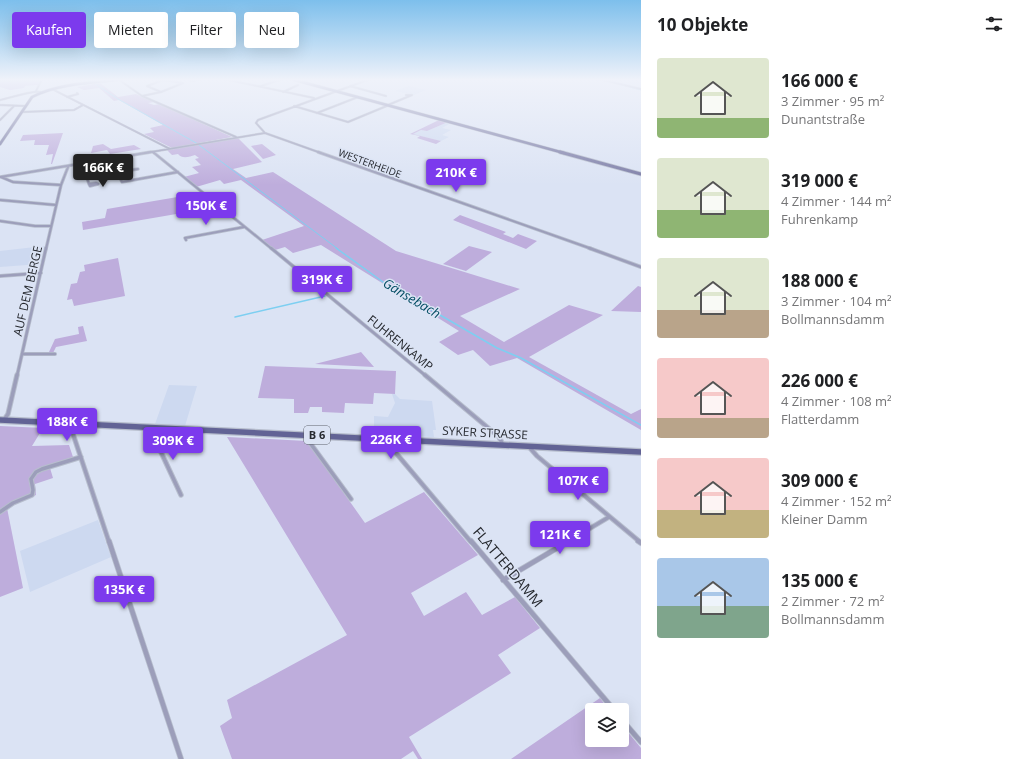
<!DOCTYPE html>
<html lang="de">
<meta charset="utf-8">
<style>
body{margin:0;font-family:"Open Sans",sans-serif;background:#f6f6f6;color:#202124;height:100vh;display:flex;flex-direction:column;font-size:15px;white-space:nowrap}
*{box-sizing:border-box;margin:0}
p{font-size:13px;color:#757577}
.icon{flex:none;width:22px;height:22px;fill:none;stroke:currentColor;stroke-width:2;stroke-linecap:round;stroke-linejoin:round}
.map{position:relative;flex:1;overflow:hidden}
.sheet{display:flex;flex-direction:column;background:#fff;width:380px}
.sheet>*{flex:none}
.top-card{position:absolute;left:12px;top:12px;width:380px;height:36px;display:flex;gap:8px}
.buttons{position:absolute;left:585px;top:703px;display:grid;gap:8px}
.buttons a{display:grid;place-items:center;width:44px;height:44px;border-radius:4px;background:#fff;box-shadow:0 4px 16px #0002;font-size:20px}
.price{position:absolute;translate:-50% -34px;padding:0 9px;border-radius:4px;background:#7c3aed;color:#fff;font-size:13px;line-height:26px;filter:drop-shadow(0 1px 2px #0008)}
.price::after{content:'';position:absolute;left:50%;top:24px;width:12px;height:9px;margin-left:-6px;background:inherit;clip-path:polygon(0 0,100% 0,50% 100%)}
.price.current{background:#222;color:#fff}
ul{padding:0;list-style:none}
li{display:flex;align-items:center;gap:12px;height:100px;padding:0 16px}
li span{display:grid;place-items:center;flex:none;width:112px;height:80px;border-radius:4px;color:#555}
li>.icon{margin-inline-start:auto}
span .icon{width:48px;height:48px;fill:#fffc;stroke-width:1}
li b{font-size:17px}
h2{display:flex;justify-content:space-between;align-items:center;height:48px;padding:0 16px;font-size:17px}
.tag{padding:0 14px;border-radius:4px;background:#fff;box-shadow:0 4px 16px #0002;font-size:14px;line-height:36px}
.tag.current{background:#7c3aed;color:#fff}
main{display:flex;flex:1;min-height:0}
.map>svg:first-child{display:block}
</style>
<main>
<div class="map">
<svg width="641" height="759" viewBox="0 0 641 759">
<rect width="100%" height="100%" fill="#dbe3f4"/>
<path fill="#cdd9f0" d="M409,86L426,90L414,95L395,91Z
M448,122L451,123L442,128L451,130L442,135L449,137L441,141L413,134L421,130L427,131Z
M44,246L40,264L0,267V251Z
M169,385L197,386L185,426L155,424Z
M392,394H395L400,399L432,401L436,430H433L434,437L374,435V416L388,417L395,403Z
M98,520L111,557L30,592L20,551Z"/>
<path fill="#beaddc" d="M0,79H37L41,80L38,85L25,86L24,88L10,90L0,87Z
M100,83L118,97L136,94L154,102L148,103L154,105L160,104L232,137L172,148L144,134L154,132L150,128L163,125L119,100L114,101L99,88L84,90L77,87Z
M439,120L448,122L427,131L421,130L413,134L441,141L436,144L417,138L420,136L410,134Z
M63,133L52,164H51L53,154L46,155L49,145H34L35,140L20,141L23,135Z
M238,138L262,162L233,169L246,178L273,172L396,251L520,289L460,316L504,342L569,305L603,315L529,357L631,414L641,409V430L517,358L490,366L473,350L458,355L439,342L459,331L321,245L293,253L285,247L275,250L262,240L304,226L241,180L224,184L220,180L196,187L184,177L199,173L192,167L201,165L195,159L199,158L195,155C189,157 182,159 178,154L172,155L167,150Z
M103,144L111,149L134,145L141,149L110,154L107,150L91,153L93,146Z
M262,144L276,155L263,159L251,146Z
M201,193L211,203L187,208L188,212L83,230L82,222L105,218L107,209Z
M460,215L506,232L503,234L513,238L518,234L537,241L526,249L453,220Z
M469,246L492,252L466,271L443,264Z
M118,258L125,296L74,306L72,299L67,300L71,284L77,283L80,272L85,271L84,265Z
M638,286L641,287V312L611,311Z
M83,326L87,341L56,347L53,353L49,352L55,339L79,334L78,327Z
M361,352L374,367L315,364L358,353Z
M265,366L396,371L395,394L374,393L373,404L345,403L344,413L322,412V407H310L308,413H294V399L258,398Z
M0,426L43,428L32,446L69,445L73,457L50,468L53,478L35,484L36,495L7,508L23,588L0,597Z
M227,437L307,441L365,523L424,492L478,555L411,593L424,616L466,592L482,615L515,597L540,628L498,655L511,673L409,737L422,759H418L413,751L401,759H232L220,726L232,718L227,700L347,635Z
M600,698L609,710H592V740H622V725L641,748V759H511Z"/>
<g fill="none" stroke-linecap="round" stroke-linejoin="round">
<path stroke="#7dcff1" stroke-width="1" d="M88,79L118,99L198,144
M622,85L641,90
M199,145L338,249"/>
<path stroke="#7dcff1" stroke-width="1.5" d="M336,248L383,282L497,348L521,358L641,425
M235,317L325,296"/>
<g stroke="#b7becd" stroke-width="2.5">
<path id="street-far4" d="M118,79L142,96L236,137
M224,79L314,98
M599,79L641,89
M163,80L183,83L161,92L147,86Z
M0,81L5,79
M195,81H191L200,79
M261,86L282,79
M350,86L386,96
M52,89L170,149
M36,91L42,79
M283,92L298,85
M142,96L161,92
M67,97L78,94L77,93
M0,100C10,98 33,90 41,92
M0,105L26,106
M388,105L412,95H406L409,96
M294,106L348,122L389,105
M22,112L74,110L83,105
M317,113L358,97
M0,120L14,106
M153,152L154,153
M145,153L265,133
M321,153L265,133L256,123L258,120L370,79"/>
</g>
<g stroke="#b7becd" stroke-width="3.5">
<path id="street-far3" d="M153,152L272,249
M318,152L592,249
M102,161L105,166L117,171L122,182L178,172
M0,177L151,152
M1,177L13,182L61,185
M96,183L98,184L90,186L89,184Z
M89,184L87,178L89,176L138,169
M0,200L56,205
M0,221L35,226H51
M186,240L185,238L244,227
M46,249L61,185L68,167"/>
</g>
<g stroke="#b7becd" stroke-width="4">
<path id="street-far2" d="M271,248L426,376
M589,248L641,267
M0,276L41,273
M22,354H55
M17,376L46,248"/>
</g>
<g stroke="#b7becd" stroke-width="5.5">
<path id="street-far1" d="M425,375L499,437L503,445
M4,420L8,414L17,375
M72,423L73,434L109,542
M153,427V435L181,495
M305,436L351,499
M385,440L471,542
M530,448L537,456L640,542
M0,512L13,503L32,495L33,490L31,479L36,472L42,469L81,457
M567,542L609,517"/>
</g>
<g stroke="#b7becd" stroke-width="6">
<path id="street" d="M109,541L181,759
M471,541L614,710
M638,541L641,543
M503,580L569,541
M126,590L148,580
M622,720L641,742"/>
</g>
<g stroke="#b7becd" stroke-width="3.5">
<path id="secondary-far1" d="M291,79L564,153
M0,144L32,97C58,83 98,82 127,79"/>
</g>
<g stroke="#b7becd" stroke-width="4.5">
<path id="secondary" d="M560,152L641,174"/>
</g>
<g stroke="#b7becd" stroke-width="8">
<path id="primary" d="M0,420L641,452"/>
</g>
<use href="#street-far4" stroke="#9c9eba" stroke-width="1.5"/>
<use href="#street-far3" stroke="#9c9eba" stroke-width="2"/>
<use href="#street-far2" stroke="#9c9eba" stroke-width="2.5"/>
<use href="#street-far1" stroke="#9c9eba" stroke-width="3.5"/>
<use href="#street" stroke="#9c9eba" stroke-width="4.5"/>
<use href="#secondary-far1" stroke="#7a7ba5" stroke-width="2.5"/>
<use href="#secondary" stroke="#7a7ba5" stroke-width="3"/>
<use href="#primary" stroke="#626395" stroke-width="5.5"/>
</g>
<linearGradient id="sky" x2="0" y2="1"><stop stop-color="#7dbfec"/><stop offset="0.43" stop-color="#eff2fa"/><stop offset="1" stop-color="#eff2fa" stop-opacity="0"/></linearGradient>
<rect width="641" height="185" fill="url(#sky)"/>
<g text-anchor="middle" stroke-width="3" stroke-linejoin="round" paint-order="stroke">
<g font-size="10" fill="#26292f" stroke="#dbe3f4">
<text transform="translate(370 163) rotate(20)" y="4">WESTERHEIDE</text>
</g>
<rect fill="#dbe3f4" stroke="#5c616a" stroke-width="1" x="304" y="426" width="26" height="18" rx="3"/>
<g font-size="11" font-weight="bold" fill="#26292f">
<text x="317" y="439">B 6</text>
</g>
<g font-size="12" fill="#26292f" stroke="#dbe3f4">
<text transform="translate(28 291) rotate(-77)" y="4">AUF DEM BERGE</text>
<text transform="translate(400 343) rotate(39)" y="4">FUHRENKAMP</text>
<text transform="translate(485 433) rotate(3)" y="4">SYKER STRASSE</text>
</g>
<g font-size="13" font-style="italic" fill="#004b62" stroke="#dbe3f4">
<text transform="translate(412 298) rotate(31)" y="5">Gänsebach</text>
</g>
<g font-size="14" fill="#26292f" stroke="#dbe3f4">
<text transform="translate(508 567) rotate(50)" y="5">FLATTERDAMM</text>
</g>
</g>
</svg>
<div class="buttons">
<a><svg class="icon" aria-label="layers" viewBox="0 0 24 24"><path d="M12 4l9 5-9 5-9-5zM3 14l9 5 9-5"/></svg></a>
</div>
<b class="price current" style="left:103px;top:188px">166K €</b>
<b class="price" style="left:456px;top:193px">210K €</b>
<b class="price" style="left:206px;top:226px">150K €</b>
<b class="price" style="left:322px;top:300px">319K €</b>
<b class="price" style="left:67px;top:442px">188K €</b>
<b class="price" style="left:391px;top:460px">226K €</b>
<b class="price" style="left:173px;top:461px">309K €</b>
<b class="price" style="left:578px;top:501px">107K €</b>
<b class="price" style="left:560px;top:555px">121K €</b>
<b class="price" style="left:124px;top:610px">135K €</b>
<div class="top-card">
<a class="tag current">Kaufen</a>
<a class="tag">Mieten</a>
<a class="tag">Filter</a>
<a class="tag">Neu</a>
</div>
</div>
<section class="sheet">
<h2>10 Objekte<svg class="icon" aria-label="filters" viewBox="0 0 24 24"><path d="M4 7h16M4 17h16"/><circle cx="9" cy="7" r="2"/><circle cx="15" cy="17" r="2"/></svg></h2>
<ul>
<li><span style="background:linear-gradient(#dfe7d0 75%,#8fb573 0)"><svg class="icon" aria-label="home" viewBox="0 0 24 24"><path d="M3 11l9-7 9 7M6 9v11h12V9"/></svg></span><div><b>166 000 €</b><p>3 Zimmer · 95 m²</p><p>Dunantstraße</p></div></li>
<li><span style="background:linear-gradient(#dfe7d0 65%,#8fb573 0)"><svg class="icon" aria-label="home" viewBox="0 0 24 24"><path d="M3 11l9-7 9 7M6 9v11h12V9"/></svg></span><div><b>319 000 €</b><p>4 Zimmer · 144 m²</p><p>Fuhrenkamp</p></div></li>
<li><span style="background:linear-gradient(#dfe7d0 65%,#b9a48a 0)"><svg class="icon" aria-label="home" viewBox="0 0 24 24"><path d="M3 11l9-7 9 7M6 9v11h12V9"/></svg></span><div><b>188 000 €</b><p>3 Zimmer · 104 m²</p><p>Bollmannsdamm</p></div></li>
<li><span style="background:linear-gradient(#f6c9c9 75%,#b9a48a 0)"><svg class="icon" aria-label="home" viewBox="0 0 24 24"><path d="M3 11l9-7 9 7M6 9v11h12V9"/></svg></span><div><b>226 000 €</b><p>4 Zimmer · 108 m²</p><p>Flatterdamm</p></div></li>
<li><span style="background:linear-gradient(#f6c9c9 65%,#c2b280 0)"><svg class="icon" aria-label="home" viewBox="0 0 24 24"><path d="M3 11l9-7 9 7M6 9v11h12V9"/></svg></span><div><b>309 000 €</b><p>4 Zimmer · 152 m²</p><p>Kleiner Damm</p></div></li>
<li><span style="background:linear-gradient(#a9c7e8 60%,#7fa58c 0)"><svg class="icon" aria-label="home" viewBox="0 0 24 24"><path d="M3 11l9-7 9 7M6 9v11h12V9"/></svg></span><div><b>135 000 €</b><p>2 Zimmer · 72 m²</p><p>Bollmannsdamm</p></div></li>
</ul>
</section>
</main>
